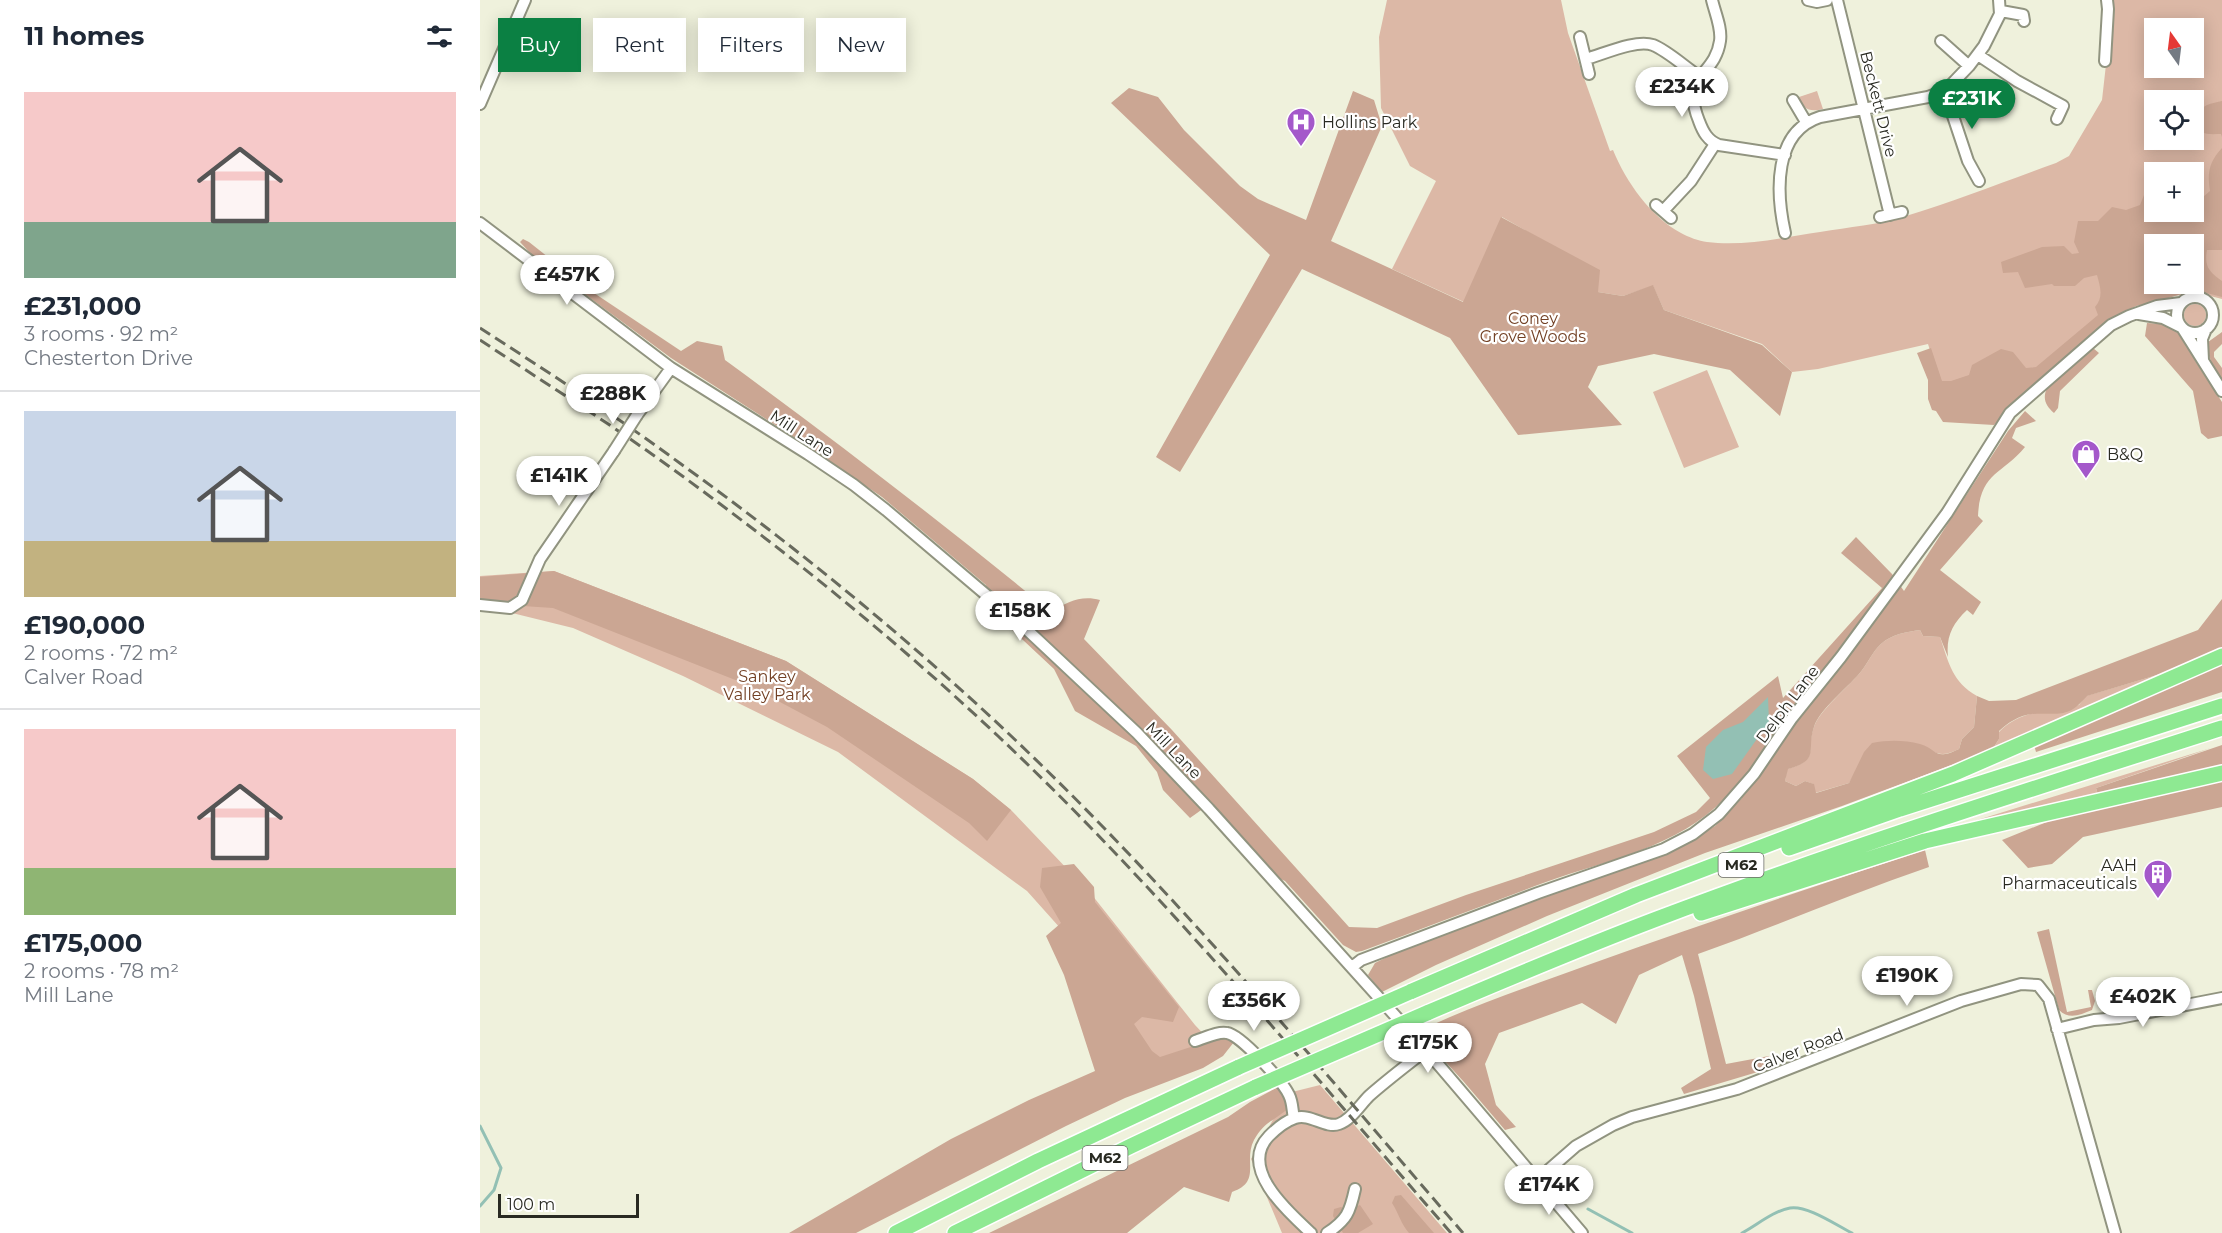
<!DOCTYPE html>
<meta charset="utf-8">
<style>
body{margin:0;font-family:Montserrat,sans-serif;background:#f2f2f3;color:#1f2937;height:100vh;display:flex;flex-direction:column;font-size:22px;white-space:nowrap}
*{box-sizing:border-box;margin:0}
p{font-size:20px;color:#747a83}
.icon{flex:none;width:33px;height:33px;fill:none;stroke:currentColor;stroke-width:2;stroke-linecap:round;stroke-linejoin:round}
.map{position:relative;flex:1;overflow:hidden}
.panel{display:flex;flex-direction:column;background:#fff;width:480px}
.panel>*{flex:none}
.banner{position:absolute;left:18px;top:18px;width:570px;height:54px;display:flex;gap:12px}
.needle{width:39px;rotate:346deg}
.fabs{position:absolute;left:1664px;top:18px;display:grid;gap:12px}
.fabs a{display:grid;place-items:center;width:60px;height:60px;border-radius:0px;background:#fff;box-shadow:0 3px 15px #0003;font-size:30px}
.scale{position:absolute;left:18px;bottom:15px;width:141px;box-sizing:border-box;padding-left:6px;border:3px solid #292a22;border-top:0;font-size:16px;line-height:21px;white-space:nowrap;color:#292a22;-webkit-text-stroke:4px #fff;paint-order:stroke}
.price{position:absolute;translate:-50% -51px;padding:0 14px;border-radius:21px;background:#fff;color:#222;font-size:20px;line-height:39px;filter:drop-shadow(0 2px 3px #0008)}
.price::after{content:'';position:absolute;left:50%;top:36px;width:18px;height:14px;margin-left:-9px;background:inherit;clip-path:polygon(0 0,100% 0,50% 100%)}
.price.current{background:#0b8043;color:#fff}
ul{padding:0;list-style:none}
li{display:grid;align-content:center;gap:12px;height:318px;padding:0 24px}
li+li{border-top:2px solid #e0e1e3}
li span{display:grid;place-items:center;height:186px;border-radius:0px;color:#555}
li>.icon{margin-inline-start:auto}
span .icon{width:108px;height:108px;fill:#fffc;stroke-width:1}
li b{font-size:26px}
h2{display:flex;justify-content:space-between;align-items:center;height:72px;padding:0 24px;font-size:26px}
.chip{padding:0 21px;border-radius:0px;background:#fff;box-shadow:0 3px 15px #0003;font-size:21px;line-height:54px}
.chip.current{background:#0b8043;color:#fff}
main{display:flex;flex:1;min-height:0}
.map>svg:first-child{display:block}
</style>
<main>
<section class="panel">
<h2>11 homes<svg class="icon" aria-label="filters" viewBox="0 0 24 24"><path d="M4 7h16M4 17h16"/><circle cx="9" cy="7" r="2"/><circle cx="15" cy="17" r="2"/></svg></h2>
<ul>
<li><span style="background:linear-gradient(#f6c9c9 70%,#7fa58c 0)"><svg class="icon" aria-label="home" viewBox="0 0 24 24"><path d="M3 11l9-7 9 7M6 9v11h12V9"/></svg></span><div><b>£231,000</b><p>3 rooms · 92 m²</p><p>Chesterton Drive</p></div></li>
<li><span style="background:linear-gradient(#c9d6e8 70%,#c2b280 0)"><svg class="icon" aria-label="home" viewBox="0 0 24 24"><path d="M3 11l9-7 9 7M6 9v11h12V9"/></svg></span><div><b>£190,000</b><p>2 rooms · 72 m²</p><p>Calver Road</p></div></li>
<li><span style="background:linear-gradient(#f6c9c9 75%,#8fb573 0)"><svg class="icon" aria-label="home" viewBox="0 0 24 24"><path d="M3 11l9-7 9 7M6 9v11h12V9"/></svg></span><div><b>£175,000</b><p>2 rooms · 78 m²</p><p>Mill Lane</p></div></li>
</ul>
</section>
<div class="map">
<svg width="1742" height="1233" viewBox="0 0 1742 1233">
<rect width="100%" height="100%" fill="#eff1dc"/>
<path fill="#dcb8a6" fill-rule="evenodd" d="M907,0H1081L1088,33L1130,151L1133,150C1146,182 1171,217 1201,233C1208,237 1219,241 1227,242C1264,247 1304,237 1340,232C1369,227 1398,225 1426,216C1476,201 1526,181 1576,163L1589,156L1622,100L1629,38L1630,0H1742V299L1715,292L1634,308L1546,384L1467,404L1448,344L1338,369L1312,372L1282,344L1184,310L1173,286L1143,296L1118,292L1069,244L1022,217L984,302L912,269L956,181L930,166L901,108L899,37ZM1674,28H1713V68H1674ZM1674,100H1713V140H1674ZM1674,172H1713V212H1674ZM1674,244H1713V284H1674Z
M1337,91L1343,109C1330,112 1323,110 1319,97Z
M1704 315a11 11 0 1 1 22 0a11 11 0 1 1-22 0Z
M1227,370L1259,447L1204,468L1173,392Z
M74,571L306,661L493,779L531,810L612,895L715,1025L734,1045L677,1062L598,948L547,891L358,752L203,676L93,628L0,605V576Z
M1440,630L1443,636L1460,637C1469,663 1472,682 1497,696L1494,727L1482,739L1479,749C1462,757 1457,755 1442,745L1374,775L1369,783L1335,793L1333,784L1325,781L1316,786L1305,781L1307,769C1341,760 1325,750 1334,727C1339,711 1368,687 1379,674C1387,665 1392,652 1401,644C1412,634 1426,632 1440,630Z
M1687,672L1512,750L1519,739V732C1540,710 1571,710 1599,705L1606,696Z
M1731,748L1616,788L1618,795L1492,825L1491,822Z
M840,1085L967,1233H802L771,1159L808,1093Z"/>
<path fill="#cba693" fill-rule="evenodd" d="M649,88L678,97L704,130L760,186L778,199L826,220L873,91L894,100L902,126L851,241L983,302L1021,217L1120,270L1118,292L1143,296L1173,285L1184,310L1282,345L1312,372L1300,416L1250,370L1174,354L1118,366L1108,387L1142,425L1038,435L970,338L822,269L700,472L676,457L790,255L631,103Z
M1742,101V137L1741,134C1735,134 1727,135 1721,132C1709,126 1718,109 1727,105C1731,103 1738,102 1742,101Z
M1742,148V250H1727C1724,266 1729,272 1742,281V297L1719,291H1709L1677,302L1656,306L1639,315L1548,391L1514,425L1463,422L1456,411L1452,410L1448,399V380L1437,353L1451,348L1462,381H1471L1489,375L1492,365L1521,349L1533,352L1546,368L1556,367L1618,315L1615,307C1624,297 1620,286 1617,275L1604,278L1595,286H1574L1572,284L1545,288L1538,272L1523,273L1521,262L1562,247L1584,246L1592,254L1599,253L1594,242L1598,221H1618L1632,207L1646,210L1660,205L1664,195L1674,196V212H1713V192L1723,197L1730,191C1727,173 1729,162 1742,148ZM1674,244H1713V284H1674Z
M43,239L49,242L111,291L201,351L217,341L242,346L245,360C356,441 465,525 571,612C587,602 601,595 620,600L604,639L692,730L869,927L897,928L986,895L1174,832L1216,812L1230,798L1197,756L1298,676L1303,698L1402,588L1361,553L1376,537L1412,574L1424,591L1528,431L1545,411L1556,421L1536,428L1532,438L1545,447C1522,475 1500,472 1498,516L1503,521L1460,570L1501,602L1493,615L1487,610C1472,624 1466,637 1468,657L1460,637L1443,636L1440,630C1426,632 1412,634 1401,644C1392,652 1387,665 1379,674C1367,688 1339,710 1334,727C1326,750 1341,760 1308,769L1305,781L1316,786L1325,781L1334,784L1336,793L1369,783L1384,752L1392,743C1408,740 1424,740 1440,744C1459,750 1454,761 1479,749L1482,739L1494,727L1497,696L1509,701L1536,700L1718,630L1742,599V650L1687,672L1607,696C1587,720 1577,712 1552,714C1539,715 1528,723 1519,731V739L1512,750L1362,806L1225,853L1067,916L956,965L902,992L888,975L895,963L925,948L1204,844L1235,826L1262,798H1245C1199,847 1127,860 1066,882C1004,905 944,928 882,951L876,952L863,945L805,881L777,869L724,808L710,818L683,790L677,772L656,746L595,711L574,669L510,609L506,585L402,497L311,435L191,358L52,255L40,242Z
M1667,323L1683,324L1697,332L1708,346L1716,362L1742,402V436L1728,439L1721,433L1713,391L1665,336Z
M1742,332V344L1734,352V357L1742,368V381C1735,369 1726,357 1728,342Z
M1613,348L1619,353L1580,391L1578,408L1574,413C1566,406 1562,399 1567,388Z
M74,571L306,661L493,779L531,810L507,841L489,823L347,727L268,685L73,608L0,603V577Z
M1742,662V692L1556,752L1554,745Z
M1742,745V767L1618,795L1616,788Z
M1742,779V807L1603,837L1572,864L1548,868L1522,840L1589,813Z
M1445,850L1449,867C1371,894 1296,926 1218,954L1246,1064L1289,1056L1291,1068L1204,1094L1201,1088L1231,1069L1214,996L1202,955L1159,975L1136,1024L1102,1003L1019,1033L1005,1064L1016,1105L1036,1127L1025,1130L984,1082L938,1032C991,1005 1052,986 1108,965C1219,925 1332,887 1445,850Z
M594,864L614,887L615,902L699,1007L693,1022L662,1017L654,1024L672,1051L680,1057L720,1044L739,1031L754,1042L743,1056L723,1068L645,1098L586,1126L376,1233H309L471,1139L549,1100L615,1071L584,975L566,936L581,923L560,887L562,868Z
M1569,929L1587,1012L1611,1007L1608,990H1612L1615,1001L1612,1010C1600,1015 1589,1020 1579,1010L1557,932Z
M798,1087H803L809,1108C795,1120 784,1122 774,1140C763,1161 782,1182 752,1192L749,1202L704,1187L647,1233H509L748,1117L770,1102Z
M921,1195L954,1233H929C921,1224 919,1214 912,1203L915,1196Z
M880,1205L893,1224L878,1233H863L853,1216L854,1209L861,1207L867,1210Z"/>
<path fill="#93c0b4" d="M1288,697L1289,722L1252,774L1233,779L1223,770L1226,747L1243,730L1263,722Z"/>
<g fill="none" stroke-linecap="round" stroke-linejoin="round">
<path stroke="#93c0b4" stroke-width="3" d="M0,1126L21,1168L14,1190L0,1206
M1108,1209L1152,1233
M1262,1233C1277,1225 1293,1211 1310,1208C1327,1205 1356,1225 1372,1233"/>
<g stroke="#919480" stroke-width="14">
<path id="minor" d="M1232,0C1235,13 1242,28 1240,41C1235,77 1200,74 1219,121C1223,132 1228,141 1239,145L1305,155
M1328,0L1337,2L1347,0
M1357,0L1410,215
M1521,11L1543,15L1544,21
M1100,37L1109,74
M1461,41L1489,66
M1498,55L1537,81L1583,106L1577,119
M1106,59C1124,54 1156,39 1173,45C1188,51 1206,68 1220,77
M1625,61L1628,9L1627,0
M1462,92L1469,104L1488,161L1499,181
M1313,100L1326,122
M0,104L45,0
M1176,205L1191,218
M1183,211L1211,181L1235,144
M1400,217L1422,212
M0,223L191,368L328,454L374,485L406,510L543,626L657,733L729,809L946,1050L1102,1233
M1305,233C1296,193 1293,132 1340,117L1448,97L1466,90L1489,66L1504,46L1520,14L1519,0
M1697 315a18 18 0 1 1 36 0a18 18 0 1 1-36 0Z
M1659,314L1683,318L1701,327
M1703,329L1742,391
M1723,360L1722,339L1726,329
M157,415L191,368
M0,605L30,608L42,600L60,559L134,451
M872,967L881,960L1058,893L1184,849L1213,834L1239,814L1274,774L1312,718L1361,657L1467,513L1530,413L1631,325L1649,316L1677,306L1701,303
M1577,1029L1614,1020L1639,1018L1742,998
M715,1041C725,1038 738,1031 747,1033C761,1035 803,1082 809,1095C813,1103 812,1110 814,1118
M1057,1180L1096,1146L1133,1125L1152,1117L1257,1089L1481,1001L1541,984L1558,985L1569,999L1635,1233
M831,1233C808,1212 758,1168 789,1136C796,1129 806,1121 815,1118C831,1113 845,1129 859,1124C871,1120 880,1105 889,1096C907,1080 927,1065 946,1050
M847,1233C867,1220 870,1212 875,1189"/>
</g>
<g stroke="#fff" stroke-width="18">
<path id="highway" d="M1309,848L1420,809L1742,706
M1221,913L1445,841L1742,773
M930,992L1156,895L1473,774L1742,656
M947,1013C1022,981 1098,949 1174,920C1361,849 1552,789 1742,728
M416,1233L558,1161L759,1067
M475,1233L651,1146L776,1087"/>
</g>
<use href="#minor" stroke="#fff" stroke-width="10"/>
<use href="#highway" stroke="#8ee992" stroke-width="15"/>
<path stroke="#686a5d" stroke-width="3" stroke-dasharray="12 6" stroke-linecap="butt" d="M0,328C68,372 136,416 201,464C316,547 426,637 529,734C693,889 836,1063 983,1233
M0,340C65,383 131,424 194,470C307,552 416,640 518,736C681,890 824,1064 971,1233"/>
<g stroke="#919480" stroke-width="14" stroke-linecap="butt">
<path id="minor-bridge" d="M134,451L157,415"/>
</g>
<g stroke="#fff" stroke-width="18" stroke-linecap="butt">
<path id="highway-bridge" d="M759,1067L930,992
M776,1087L947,1013"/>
</g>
<use href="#minor-bridge" stroke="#fff" stroke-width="10"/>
<use href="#highway-bridge" stroke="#8ee992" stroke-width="15"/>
</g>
<defs>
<g id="hospital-pin" transform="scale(1.5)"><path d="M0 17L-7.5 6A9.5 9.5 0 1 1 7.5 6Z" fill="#a458ca" stroke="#fff"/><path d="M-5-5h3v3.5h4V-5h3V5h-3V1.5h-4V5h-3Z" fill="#fff"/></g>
<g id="shop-pin" transform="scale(1.5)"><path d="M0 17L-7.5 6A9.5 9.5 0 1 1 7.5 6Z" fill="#a458ca" stroke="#fff"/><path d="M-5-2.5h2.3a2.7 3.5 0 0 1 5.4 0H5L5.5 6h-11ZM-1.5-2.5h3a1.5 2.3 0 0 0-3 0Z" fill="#fff"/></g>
<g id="building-pin" transform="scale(1.5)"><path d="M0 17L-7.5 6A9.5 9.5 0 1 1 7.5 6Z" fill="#a458ca" stroke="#fff"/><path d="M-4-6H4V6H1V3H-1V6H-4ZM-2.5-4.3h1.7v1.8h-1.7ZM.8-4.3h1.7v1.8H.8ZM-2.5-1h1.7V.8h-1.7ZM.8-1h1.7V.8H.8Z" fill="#fff"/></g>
</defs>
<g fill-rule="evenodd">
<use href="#hospital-pin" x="821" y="122"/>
<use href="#shop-pin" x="1606" y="454"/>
<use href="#building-pin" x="1678" y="874"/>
</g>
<g text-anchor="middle" stroke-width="4.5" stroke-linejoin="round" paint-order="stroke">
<g fill="#fff" stroke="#696a64" stroke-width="1.5">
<rect x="1238.5" y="853" width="45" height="24" rx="4.5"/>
<rect x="602.5" y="1146" width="45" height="24" rx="4.5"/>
</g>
<g font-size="15" font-weight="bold" fill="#292a22">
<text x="1261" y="870">M62</text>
<text x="625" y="1163">M62</text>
</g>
<g font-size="16" fill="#292a22" stroke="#fff">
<text transform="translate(1399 104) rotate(76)" y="6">Beckett Drive</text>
<text transform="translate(322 433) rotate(33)" y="6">Mill Lane</text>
<text transform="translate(1307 704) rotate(-53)" y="6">Delph Lane</text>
<text transform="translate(694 750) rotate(46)" y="6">Mill Lane</text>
<text transform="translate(1318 1050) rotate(-21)" y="6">Calver Road</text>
</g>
<g font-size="16" fill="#292a22" stroke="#fff" text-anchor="start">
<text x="842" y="128">Hollins Park</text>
<text x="1627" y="460">B&amp;Q</text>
<text x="1657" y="871" text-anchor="end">AAH<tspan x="1657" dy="18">Pharmaceuticals</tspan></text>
</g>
<g font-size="16" fill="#724024" stroke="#fff">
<text x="1053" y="324">Coney<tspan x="1053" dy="18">Grove Woods</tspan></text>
<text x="287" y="682">Sankey<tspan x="287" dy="18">Valley Park</tspan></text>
</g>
</g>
</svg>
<div class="fabs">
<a><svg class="needle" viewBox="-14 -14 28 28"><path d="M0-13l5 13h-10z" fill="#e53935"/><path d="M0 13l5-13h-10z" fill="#747a83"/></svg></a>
<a><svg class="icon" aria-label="locate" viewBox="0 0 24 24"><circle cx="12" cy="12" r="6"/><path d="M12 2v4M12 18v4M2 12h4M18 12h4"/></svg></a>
<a>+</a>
<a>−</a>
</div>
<div class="scale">100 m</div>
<b class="price" style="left:1202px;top:118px">£234K</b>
<b class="price current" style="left:1492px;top:130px">£231K</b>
<b class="price" style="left:87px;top:306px">£457K</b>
<b class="price" style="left:133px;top:425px">£288K</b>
<b class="price" style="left:79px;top:507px">£141K</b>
<b class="price" style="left:540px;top:642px">£158K</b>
<b class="price" style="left:1427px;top:1007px">£190K</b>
<b class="price" style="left:1663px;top:1028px">£402K</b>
<b class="price" style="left:774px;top:1032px">£356K</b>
<b class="price" style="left:948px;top:1074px">£175K</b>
<b class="price" style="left:1069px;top:1216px">£174K</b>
<div class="banner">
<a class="chip current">Buy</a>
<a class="chip">Rent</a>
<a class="chip">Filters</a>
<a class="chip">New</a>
</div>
</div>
</main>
